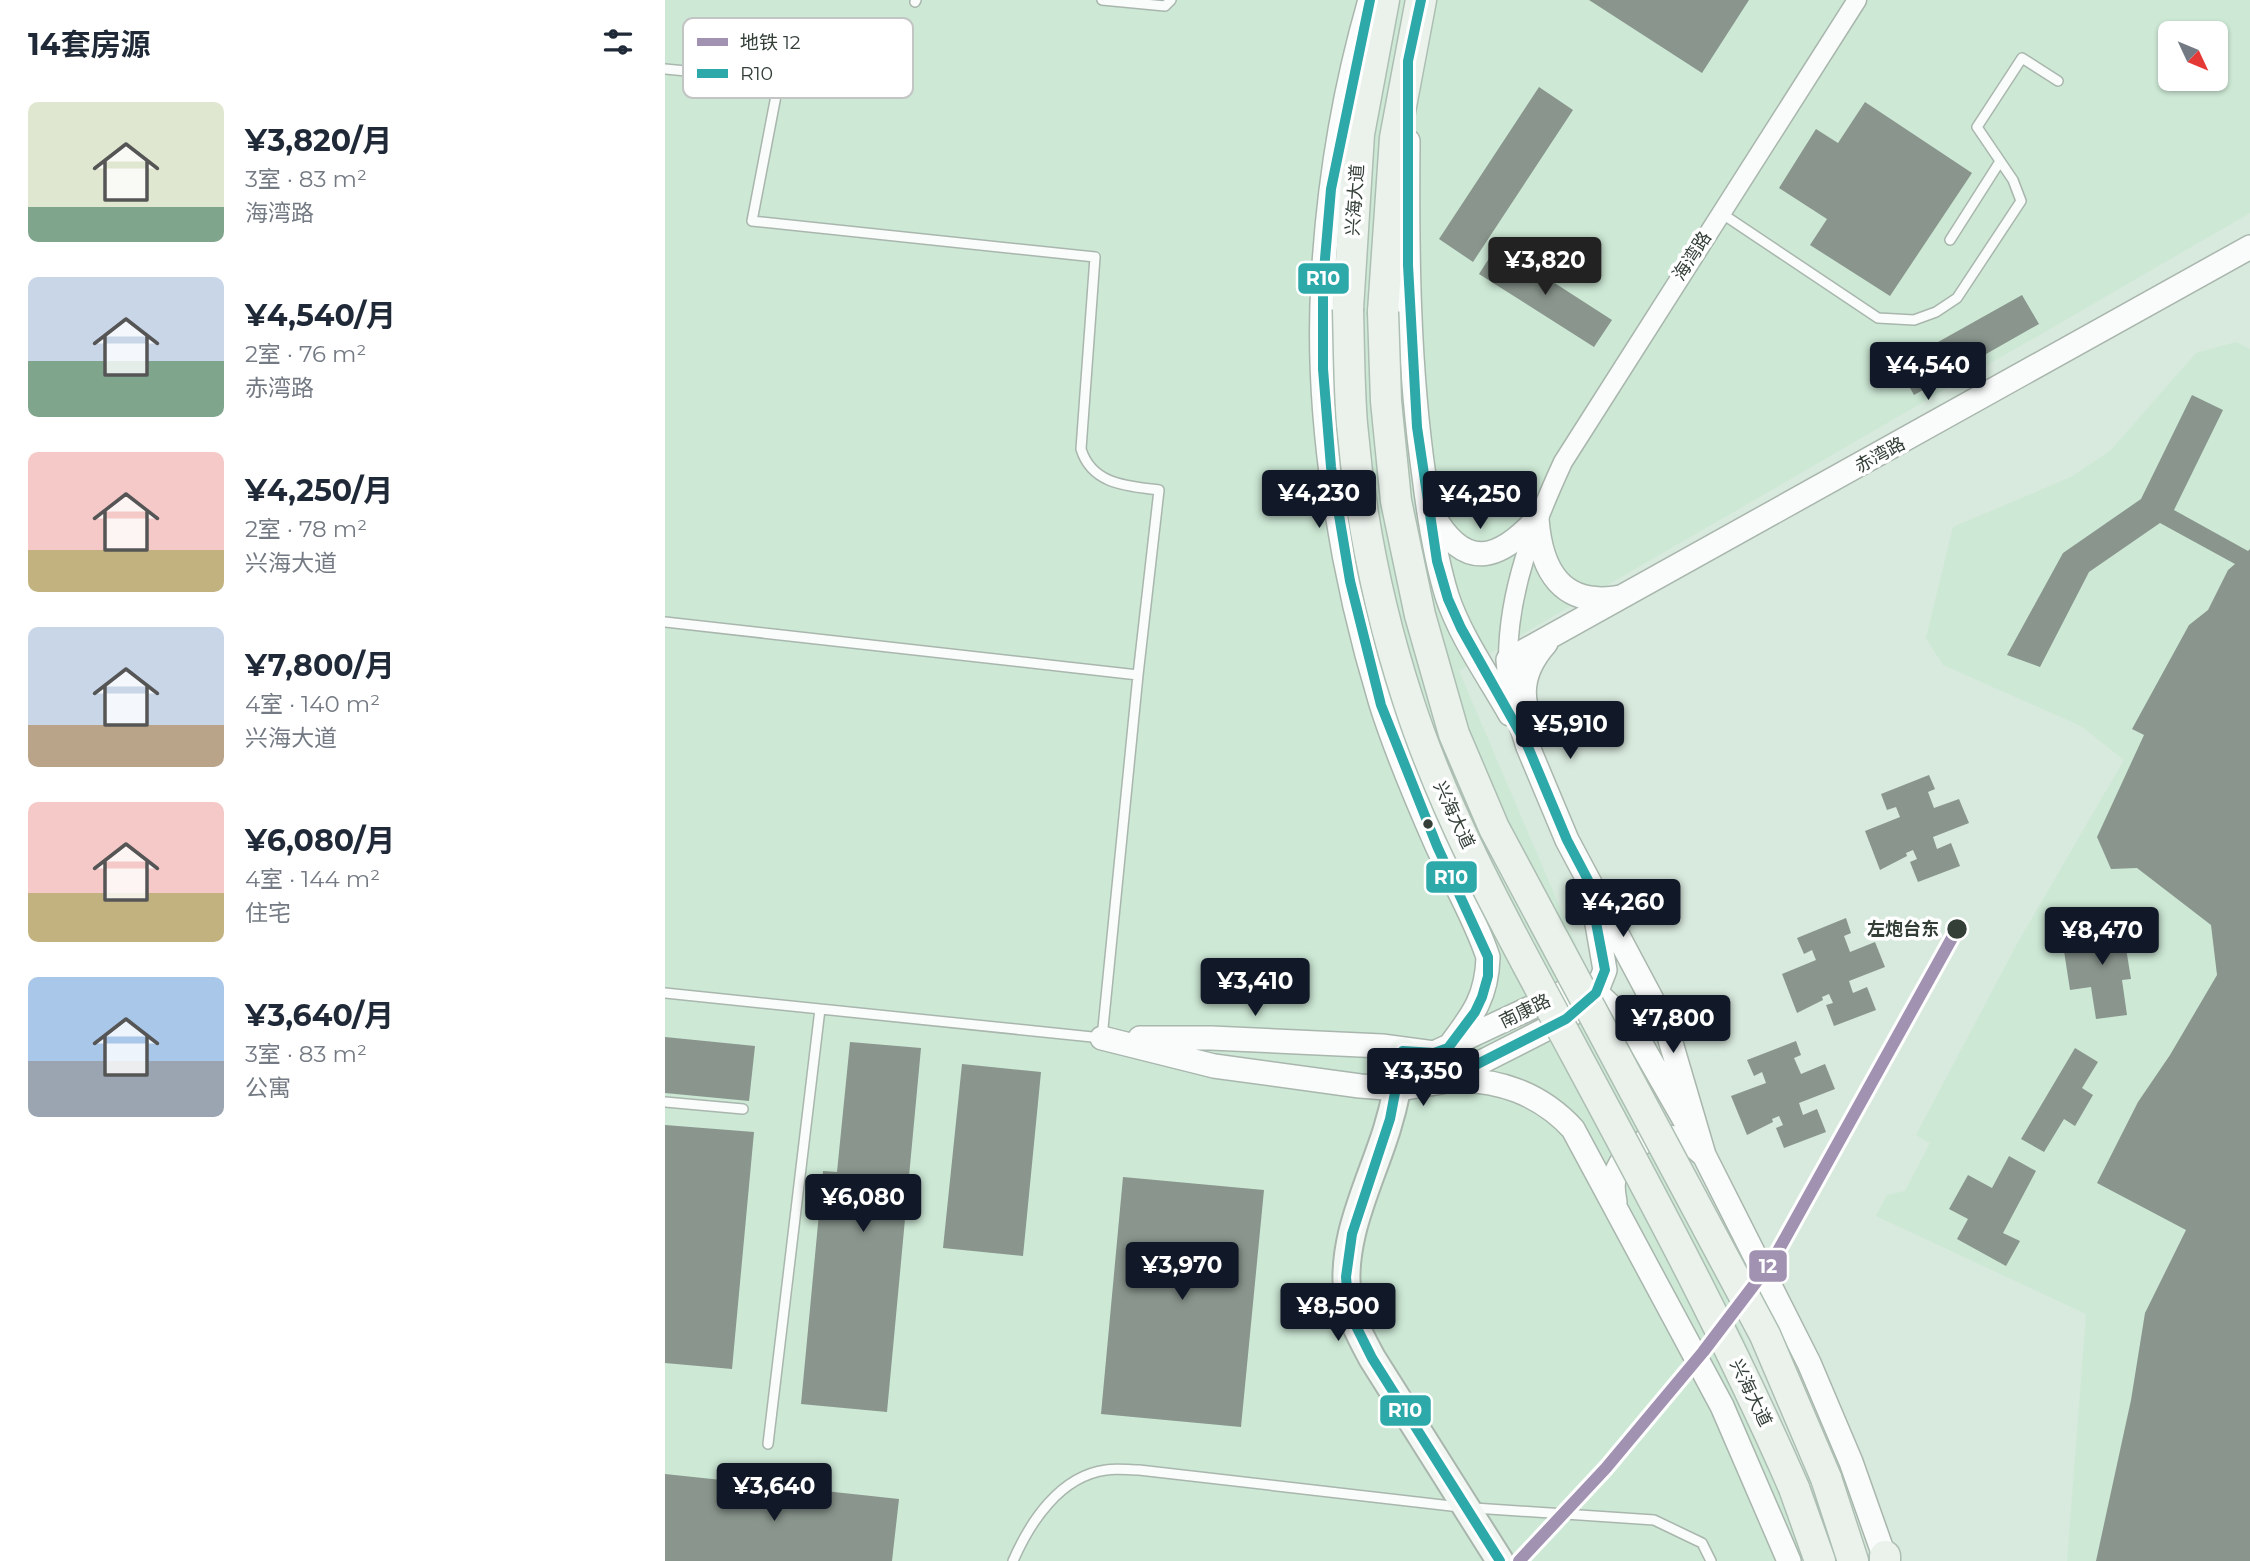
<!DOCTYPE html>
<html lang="zh">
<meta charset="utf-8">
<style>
body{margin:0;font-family:Montserrat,"Noto Sans SC",sans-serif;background:#f6f6f7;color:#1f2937;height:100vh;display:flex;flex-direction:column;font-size:26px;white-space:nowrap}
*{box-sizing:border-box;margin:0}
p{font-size:23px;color:#747a83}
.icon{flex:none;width:38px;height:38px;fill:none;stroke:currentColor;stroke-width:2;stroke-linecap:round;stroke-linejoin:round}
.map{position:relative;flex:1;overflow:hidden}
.panel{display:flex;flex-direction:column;background:#fff;width:665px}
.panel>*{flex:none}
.needle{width:46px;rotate:134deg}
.fabs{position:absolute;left:1493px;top:21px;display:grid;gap:14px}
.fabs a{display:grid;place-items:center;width:70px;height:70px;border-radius:10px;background:#fff;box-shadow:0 2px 5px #0004;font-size:35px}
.price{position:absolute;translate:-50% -60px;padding:0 16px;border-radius:7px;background:#111827;color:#fff;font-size:23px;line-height:46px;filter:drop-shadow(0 2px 4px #0008)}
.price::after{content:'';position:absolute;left:50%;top:42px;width:21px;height:16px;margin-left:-10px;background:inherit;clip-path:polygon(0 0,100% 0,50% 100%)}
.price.active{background:#222;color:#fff}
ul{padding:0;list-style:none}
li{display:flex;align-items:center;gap:21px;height:175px;padding:0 28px}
li span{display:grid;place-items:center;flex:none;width:196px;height:140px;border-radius:10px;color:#555}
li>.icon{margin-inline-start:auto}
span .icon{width:84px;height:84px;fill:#fffc;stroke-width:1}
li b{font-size:30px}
h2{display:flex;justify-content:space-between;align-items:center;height:84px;padding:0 28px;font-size:30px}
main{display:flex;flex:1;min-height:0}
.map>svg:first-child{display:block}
</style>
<main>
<section class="panel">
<h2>14套房源<svg class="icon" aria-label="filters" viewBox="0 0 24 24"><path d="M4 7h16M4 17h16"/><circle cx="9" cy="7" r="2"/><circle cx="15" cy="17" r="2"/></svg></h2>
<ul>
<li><span style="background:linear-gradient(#dfe7d0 75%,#7fa58c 0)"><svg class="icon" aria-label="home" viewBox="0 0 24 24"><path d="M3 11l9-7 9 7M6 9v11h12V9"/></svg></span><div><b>¥3,820/月</b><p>3室 · 83 m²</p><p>海湾路</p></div></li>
<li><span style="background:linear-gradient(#c9d6e8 60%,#7fa58c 0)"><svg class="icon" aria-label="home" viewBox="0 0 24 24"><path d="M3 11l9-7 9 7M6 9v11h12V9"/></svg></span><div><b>¥4,540/月</b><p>2室 · 76 m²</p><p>赤湾路</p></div></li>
<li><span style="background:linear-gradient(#f6c9c9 70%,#c2b280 0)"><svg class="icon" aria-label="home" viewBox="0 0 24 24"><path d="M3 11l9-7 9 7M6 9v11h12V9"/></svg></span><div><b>¥4,250/月</b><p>2室 · 78 m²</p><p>兴海大道</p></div></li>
<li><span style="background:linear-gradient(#c9d6e8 70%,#b9a48a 0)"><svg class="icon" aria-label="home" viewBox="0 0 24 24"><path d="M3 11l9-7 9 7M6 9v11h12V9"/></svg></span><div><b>¥7,800/月</b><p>4室 · 140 m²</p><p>兴海大道</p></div></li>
<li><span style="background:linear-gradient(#f6c9c9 65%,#c2b280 0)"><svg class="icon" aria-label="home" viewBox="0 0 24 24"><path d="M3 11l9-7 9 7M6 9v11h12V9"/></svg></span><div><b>¥6,080/月</b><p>4室 · 144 m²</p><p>住宅</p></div></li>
<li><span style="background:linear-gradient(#a9c7e8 60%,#9aa5b1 0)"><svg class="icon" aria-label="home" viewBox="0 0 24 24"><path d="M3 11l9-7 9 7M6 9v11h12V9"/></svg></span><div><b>¥3,640/月</b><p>3室 · 83 m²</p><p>公寓</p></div></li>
</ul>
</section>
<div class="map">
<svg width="1585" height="1561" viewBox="0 0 1585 1561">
<rect width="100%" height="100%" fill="#d8e9dd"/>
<path fill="#cde8d5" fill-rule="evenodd" d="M0,0H1585V213L794,671L1145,1493L1157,1561H0ZM1505,33H1550V79H1505Z
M1571,342L1585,349V1561H1402L1421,1314L1211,1216L1222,1195L1240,1191L1265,1143L1251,1135L1352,944L1459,760L1416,726L1278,665L1261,638L1288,527L1406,477L1445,451L1531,353Z"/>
<path fill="#89958d" d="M924,0H1084L1037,73Z
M874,87L908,110L808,262L774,239Z
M1200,102L1307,173L1225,296L1145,245L1162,219L1114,188L1151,129L1173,143Z
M832,246L947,320L929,347L814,274Z
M1357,295L1374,324L1249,395L1232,365Z
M1527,395L1558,410L1509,510L1583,551L1585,549V1561H1431L1466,1400L1480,1313L1521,1230L1432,1183L1473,1102L1505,1055L1552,975L1546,925L1472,868L1446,869L1432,837L1479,735L1467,729L1524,625L1543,610L1563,570L1570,564L1495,523L1424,572L1375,667L1342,655L1398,553L1476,499Z
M1264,775L1270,789L1263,792L1269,808L1294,799L1304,823L1268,837L1272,849L1286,843L1295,866L1253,882L1245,862L1252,859L1248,850L1241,853L1242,856L1215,870L1200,831L1235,817L1231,807L1222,810L1216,794Z
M1181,918L1186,933L1179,936L1185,952L1210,942L1220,967L1184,981L1188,993L1202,987L1211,1010L1169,1026L1161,1005L1168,1003L1164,994L1157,997L1158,1000L1132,1013L1117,974L1151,960L1147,950L1139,954L1132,938Z
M1467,921L1470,940L1460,942L1466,979L1457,980L1462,1015L1431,1019L1426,987L1405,990L1399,951L1415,949L1413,930Z
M0,1037L90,1046L84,1101L0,1093Z
M1131,1041L1136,1055L1129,1058L1136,1074L1160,1064L1170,1089L1134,1103L1138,1115L1152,1109L1161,1132L1119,1148L1111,1128L1118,1125L1114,1116L1107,1119L1108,1122L1082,1135L1066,1096L1101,1083L1097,1072L1089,1076L1082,1060Z
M185,1042L256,1048L222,1412L136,1404L158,1171L172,1172Z
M1410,1048L1433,1062L1417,1088L1428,1095L1410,1126L1399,1119L1379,1152L1356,1139Z
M297,1064L376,1072L358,1256L278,1248Z
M0,1125L89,1132L67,1369L0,1363Z
M1344,1156L1371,1171L1338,1233L1355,1241L1341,1266L1292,1239L1303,1219L1284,1209L1303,1175L1327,1188Z
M458,1177L599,1190L576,1427L436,1414Z
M0,1474L234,1499L227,1561H0Z"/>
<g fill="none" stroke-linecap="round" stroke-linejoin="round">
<g stroke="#a9b6ad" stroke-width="12">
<path id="service" d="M437,0L500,6L506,0
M250,2L251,0
M0,69L114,80L87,221L430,257L416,449C427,485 463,486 494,490L473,675L437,1038L0,993
M1056,213L1213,318L1249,320L1271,312L1292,298L1356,201L1348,180L1312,127L1357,58L1393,81
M1285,240L1334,163
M0,622L473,675
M0,1102L78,1109
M103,1444L155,1009
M809,1508L989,1520L1037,1543L1046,1561
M348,1561C365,1522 395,1476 441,1470C451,1468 463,1470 474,1470L795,1507"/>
</g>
<g stroke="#a9b6ad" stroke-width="21">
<path id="minor" d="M843,660C843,590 869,525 898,462L1192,0"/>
</g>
<g stroke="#a9b6ad" stroke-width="26">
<path id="tertiary" d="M705,0C679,90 663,187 658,281C650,419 676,572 716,704C730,748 753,803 772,846C789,883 810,918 823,957C822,998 807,1016 783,1048
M743,141C742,253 743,365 759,476C764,517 770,557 782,596C795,636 824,677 845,714
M768,515C800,571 833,561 872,519
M872,519C876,571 897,608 956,597
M861,706C855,682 865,661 881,643
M437,1038L549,1066L695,1086L734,1089L777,1082L901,1019L931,993L940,970L929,907
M475,1038H546L717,1046L769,1053L897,993L921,990L937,998L964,1023L1023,1126
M783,1081C831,1077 876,1094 908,1129L1057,1406L1124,1561
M950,1202C949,1195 947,1187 949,1180C956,1149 990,1126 1021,1142C1028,1145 1034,1151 1039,1155
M1221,1561L1186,1462L1144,1363L1039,1155L1001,1026L902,840L863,747L846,693L843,660L1585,247"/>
</g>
<g stroke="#a9b6ad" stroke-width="30">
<path id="secondary" d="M738,1051C735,1078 730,1103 722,1129C705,1184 674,1240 683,1299C686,1320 697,1339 707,1358L835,1561"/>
</g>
<g stroke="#adbfb3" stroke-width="33">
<path id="primary" d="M683,309L694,134L719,0
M718,312L730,138L756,0
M1161,1478L1188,1561
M1129,1488L1155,1561
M1220,1561V1556"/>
</g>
<use href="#service" stroke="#f9fcfa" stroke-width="9"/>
<use href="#minor" stroke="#f9fcfa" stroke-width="18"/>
<use href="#tertiary" stroke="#f9fcfa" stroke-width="23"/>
<use href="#secondary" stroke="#f2f7f3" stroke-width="26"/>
<use href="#primary" stroke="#ebf2ec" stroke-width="30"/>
<g stroke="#adbfb3" stroke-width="33" stroke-linecap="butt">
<path id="primary-bridge" d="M683,309C684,347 684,386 687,424C695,517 714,611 743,700C783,824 849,939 910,1053C987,1196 1064,1339 1129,1488
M718,312L721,401L731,501L755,615L789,734L829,828L1100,1335L1161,1478"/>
</g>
<use href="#primary-bridge" stroke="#ebf2ec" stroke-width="30"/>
<g stroke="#fff" stroke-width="16">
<path id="bus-1" d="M705,0L666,189L658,282V369L666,467L685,581L716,705L772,846L823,957V976L817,997L810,1012L783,1048L769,1053L738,1051L725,1119L687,1234L681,1277L683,1299L689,1322L707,1358L835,1561
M756,0L743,61V265L752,427L772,561L783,599L796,628L863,747L902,840L923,880L940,970L931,993L901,1019L777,1082L759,1085"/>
</g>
<use href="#bus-1" stroke="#2ea9aa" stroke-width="10"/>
<g stroke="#fff" stroke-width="18">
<path id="metro-1" d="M854,1561L941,1468L1038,1352L1108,1260L1292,929"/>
</g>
<use href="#metro-1" stroke="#a192b2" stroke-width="12"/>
</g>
<g fill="#333f37" stroke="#fff" stroke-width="2.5">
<circle cx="763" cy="824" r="6"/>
<circle cx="1292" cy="929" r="11"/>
</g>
<g text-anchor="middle" stroke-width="7" stroke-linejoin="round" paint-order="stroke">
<g font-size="18" fill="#333f37" stroke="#fff">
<text transform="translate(690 200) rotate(-86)" y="6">兴海大道</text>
<text transform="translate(1027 256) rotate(-57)" y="6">海湾路</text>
<text transform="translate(1215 455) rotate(-29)" y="6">赤湾路</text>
<text transform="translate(789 815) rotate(65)" y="6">兴海大道</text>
<text transform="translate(860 1011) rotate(-26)" y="6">南康路</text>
<text transform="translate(1086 1393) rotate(64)" y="6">兴海大道</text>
</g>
<g font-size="18" font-weight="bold" fill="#333f37" stroke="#fff" text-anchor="end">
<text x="1274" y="935">左炮台东</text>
</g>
</g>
<rect x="18" y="18" width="230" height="80" rx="10" fill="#fff" stroke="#c2c5c3" stroke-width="2"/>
<rect x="32" y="38" width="31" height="8" fill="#a192b2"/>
<rect x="32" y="69" width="31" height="9" fill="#2ea9aa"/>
<g font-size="19" fill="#333f37">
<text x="75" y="49">地铁 12</text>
<text x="75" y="80">R10</text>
</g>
<g stroke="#fff" stroke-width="2.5">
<rect x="632" y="262" width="53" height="33" rx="7" fill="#2ea9aa"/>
<rect x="760" y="860" width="53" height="34" rx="7" fill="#2ea9aa"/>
<rect x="1083" y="1249" width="40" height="34" rx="7" fill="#a192b2"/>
<rect x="714" y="1394" width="53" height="33" rx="7" fill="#2ea9aa"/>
</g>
<g font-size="19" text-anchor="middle" font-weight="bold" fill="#fff">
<text x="658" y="285">R10</text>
<text x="786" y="884">R10</text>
<text x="1103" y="1273">12</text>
<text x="740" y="1417">R10</text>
</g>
</svg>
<div class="fabs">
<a><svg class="needle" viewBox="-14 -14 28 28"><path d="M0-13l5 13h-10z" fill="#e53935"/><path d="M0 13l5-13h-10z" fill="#747a83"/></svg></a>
</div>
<b class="price active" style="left:880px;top:297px">¥3,820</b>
<b class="price" style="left:1263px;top:402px">¥4,540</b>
<b class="price" style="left:654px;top:530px">¥4,230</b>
<b class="price" style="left:815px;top:531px">¥4,250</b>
<b class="price" style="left:905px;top:761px">¥5,910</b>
<b class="price" style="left:958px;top:939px">¥4,260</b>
<b class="price" style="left:1437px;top:967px">¥8,470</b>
<b class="price" style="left:590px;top:1018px">¥3,410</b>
<b class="price" style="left:1008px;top:1055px">¥7,800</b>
<b class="price" style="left:758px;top:1108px">¥3,350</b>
<b class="price" style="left:198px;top:1234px">¥6,080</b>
<b class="price" style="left:517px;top:1302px">¥3,970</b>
<b class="price" style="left:673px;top:1343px">¥8,500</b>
<b class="price" style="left:109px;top:1523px">¥3,640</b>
</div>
</main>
